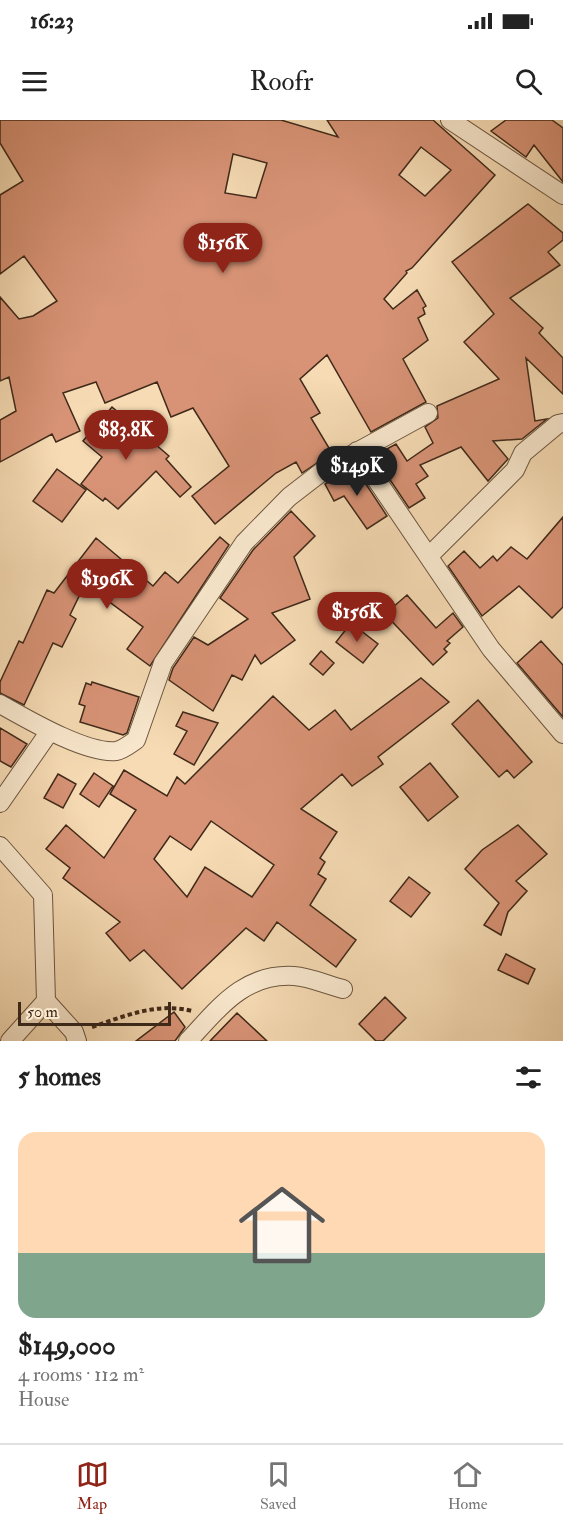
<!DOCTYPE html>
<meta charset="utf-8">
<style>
body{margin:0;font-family:"IM FELL Double Pica",serif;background:#f2f2f2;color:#222;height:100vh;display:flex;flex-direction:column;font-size:22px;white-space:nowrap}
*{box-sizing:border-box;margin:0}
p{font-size:20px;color:#767676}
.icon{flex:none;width:33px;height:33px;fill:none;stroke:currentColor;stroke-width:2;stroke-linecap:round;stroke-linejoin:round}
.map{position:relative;height:921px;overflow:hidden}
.drawer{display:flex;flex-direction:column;background:#fff;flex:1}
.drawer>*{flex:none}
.scale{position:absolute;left:18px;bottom:15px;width:153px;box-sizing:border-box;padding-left:6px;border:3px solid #3f2919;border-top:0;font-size:16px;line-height:21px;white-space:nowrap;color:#3f2919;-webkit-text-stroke:4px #f9e8ce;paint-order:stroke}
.price{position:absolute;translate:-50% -51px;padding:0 14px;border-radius:21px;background:#8f2418;color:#fff;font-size:20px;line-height:39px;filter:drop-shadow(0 2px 3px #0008)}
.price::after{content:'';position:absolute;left:50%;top:36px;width:18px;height:14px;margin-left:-9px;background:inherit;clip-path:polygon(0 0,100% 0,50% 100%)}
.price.on{background:#222;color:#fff}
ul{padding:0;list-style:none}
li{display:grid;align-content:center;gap:12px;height:318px;padding:0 18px}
li span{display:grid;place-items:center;height:186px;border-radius:18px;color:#555}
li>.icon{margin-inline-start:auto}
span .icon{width:108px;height:108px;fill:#fffc;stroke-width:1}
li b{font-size:26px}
h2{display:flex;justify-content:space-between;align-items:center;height:72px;padding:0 18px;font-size:26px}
.status{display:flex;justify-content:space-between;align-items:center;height:42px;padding:0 30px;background:#fff;direction:ltr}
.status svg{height:16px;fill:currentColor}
header{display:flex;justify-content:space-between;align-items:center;height:78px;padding:0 18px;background:#fff;font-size:27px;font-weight:600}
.menu{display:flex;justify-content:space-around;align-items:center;height:84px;border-top:2px solid #e0e0e0;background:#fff;font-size:16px;color:#767676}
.menu a{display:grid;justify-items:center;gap:3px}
.menu .on{color:#8f2418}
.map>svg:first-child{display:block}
</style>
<div class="status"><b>16:23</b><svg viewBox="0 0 49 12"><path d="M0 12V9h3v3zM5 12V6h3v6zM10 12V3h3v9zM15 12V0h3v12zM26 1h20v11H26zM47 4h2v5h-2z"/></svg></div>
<header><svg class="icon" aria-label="menu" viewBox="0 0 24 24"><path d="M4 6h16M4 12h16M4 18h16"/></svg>Roofr<svg class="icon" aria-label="search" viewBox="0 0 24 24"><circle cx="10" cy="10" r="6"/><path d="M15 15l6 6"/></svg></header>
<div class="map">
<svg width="563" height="921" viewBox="0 0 563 921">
<rect width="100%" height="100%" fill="#f6dbb4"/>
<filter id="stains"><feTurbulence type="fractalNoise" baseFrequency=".00333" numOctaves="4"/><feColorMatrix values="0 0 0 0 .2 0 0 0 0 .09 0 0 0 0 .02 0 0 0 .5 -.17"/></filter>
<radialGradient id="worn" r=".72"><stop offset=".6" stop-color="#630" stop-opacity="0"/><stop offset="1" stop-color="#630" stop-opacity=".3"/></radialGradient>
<path fill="#d89376" stroke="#3f2919" stroke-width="1.5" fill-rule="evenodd" d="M0,0H281L338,17L327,0H433L495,55L412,148L406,151L407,153L384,179L393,189L417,170L426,186L423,188L425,194L418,198L428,220L403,239L426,282L371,312L327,235L300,259L320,293L311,298L332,333L302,353L296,342L276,353L215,404L192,376L229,346L193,288L171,297L157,262L105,283L96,262L63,273L80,311L56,322L52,314L0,342V300L16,291L9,257L0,261V177L19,199L33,196L57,181L24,136L0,154V75L23,61L0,23ZM421,27L451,50L425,76L399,55ZM233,34L267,43L256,78L225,73Z
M506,0H552L563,8V62L534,25L526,37L491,11Z
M528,84L563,113V120L548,132L560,145L510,178L543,208L539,213L563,238V274L526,238L535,301L547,299L522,319L493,321L508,339L488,361L461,327L420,345L428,356L416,364L425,378L409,388L374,336L396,324L407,341L433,323L425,307L438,298L437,286L499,259L464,222L494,194L452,142Z
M112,287L169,336L166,339L191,367L180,377L156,351L118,389L105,378L103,381L81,364L102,337L83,321Z
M354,346L387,396L367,409L344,376L334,381L325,364Z
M57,349L86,370L62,402L33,381Z
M291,391L315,416L294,437L310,479L272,493L295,520L261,544L255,535L242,560L232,555L213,591L169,560L173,548L194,517L208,525L248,499L220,478L253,430Z
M563,397V487L552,498L519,466L482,496L448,446L464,431L480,448L493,436L497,441L511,427L527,439Z
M220,417L229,425L150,546L127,529L143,507L85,464L70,495L76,499L62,527L53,523L24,585L0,573V562L19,521L23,523L47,470L54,473L96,418L153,466L165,452L178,463Z
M407,475L436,508L453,493L463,507L447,521L450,523L444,529L447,532L433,545L385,494Z
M351,503L378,524L363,543L336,522Z
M541,521L563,545V597L517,543Z
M321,531L334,543L323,555L310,544Z
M421,558L449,582L378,637L383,644L352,666L342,654L301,689L337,712L320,738L325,742L318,754L326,759L310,785L356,820L336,847L277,802L264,821L246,808L182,869L144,830L130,841L106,813L120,802L63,758L70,748L46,729L66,705L104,738L136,690L110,674L124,650L167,676L177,657L185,664L273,576L309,610L335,590L351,610ZM211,701L274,745L252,777L205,747L187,777L154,739L170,716L191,730Z
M92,562L139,577L127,613L123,615L80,602L85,586L79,584L86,563L91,565Z
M478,580L532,642L514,658L507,650L499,657L452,604Z
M183,592L218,603L194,645L174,634L187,611L176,606Z
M0,608L27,624L11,647L0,641Z
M430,643L458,677L428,701L400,667Z
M94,653L113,666L99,687L80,674Z
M58,654L76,664L63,688L44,678Z
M518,705L547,734L516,761L527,771L508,792L501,815L484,805L499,783L465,749L482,730Z
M409,757L430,773L411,797L390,781Z
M506,834L535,849L528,864L498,850Z
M385,877L406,898L383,921H376L359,904Z
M174,892L185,907L175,921H136Z
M237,893L267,921H210Z"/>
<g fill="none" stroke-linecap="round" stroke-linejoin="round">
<g stroke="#6d5640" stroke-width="20">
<path id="street" d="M450,0L563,75
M357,331L491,529L563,614
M429,436L515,350L523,333L558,304L563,303
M0,584C27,599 86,634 116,631C123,630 130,624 136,620L163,543L244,423L289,377L324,350L428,293
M0,683L50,611
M0,726L43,775L46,881L74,912L77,921
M10,921L46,881
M188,921C219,888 244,853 294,856C310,857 327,865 343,869"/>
</g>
<path stroke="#3f2919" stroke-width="4" stroke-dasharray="4.5 3" stroke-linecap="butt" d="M92,907C125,896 157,882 192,891"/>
<use href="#street" stroke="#f9e8ce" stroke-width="18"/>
</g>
<rect width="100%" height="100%" filter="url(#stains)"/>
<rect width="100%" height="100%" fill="url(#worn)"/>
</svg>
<div class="scale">50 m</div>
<b class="price" style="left:223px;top:154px">$156K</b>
<b class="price" style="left:126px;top:341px">$83.8K</b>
<b class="price on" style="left:357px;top:377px">$149K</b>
<b class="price" style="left:107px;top:490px">$196K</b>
<b class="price" style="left:357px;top:523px">$156K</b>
</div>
<section class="drawer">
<h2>5 homes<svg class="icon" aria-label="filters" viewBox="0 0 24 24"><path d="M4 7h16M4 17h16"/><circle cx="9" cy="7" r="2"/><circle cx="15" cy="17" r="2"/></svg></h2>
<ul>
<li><span style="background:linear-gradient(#ffd9b3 65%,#7fa58c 0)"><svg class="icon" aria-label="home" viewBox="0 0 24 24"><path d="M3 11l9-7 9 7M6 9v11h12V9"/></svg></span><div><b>$149,000</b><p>4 rooms · 112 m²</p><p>House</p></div></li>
</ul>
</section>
<nav class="menu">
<a class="on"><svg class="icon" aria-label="map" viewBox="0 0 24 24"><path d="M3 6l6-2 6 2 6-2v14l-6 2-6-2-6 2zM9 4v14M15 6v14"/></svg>Map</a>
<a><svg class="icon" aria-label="saved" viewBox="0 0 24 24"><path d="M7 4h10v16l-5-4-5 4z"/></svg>Saved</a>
<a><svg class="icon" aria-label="home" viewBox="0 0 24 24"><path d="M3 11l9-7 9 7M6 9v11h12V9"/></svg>Home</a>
</nav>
